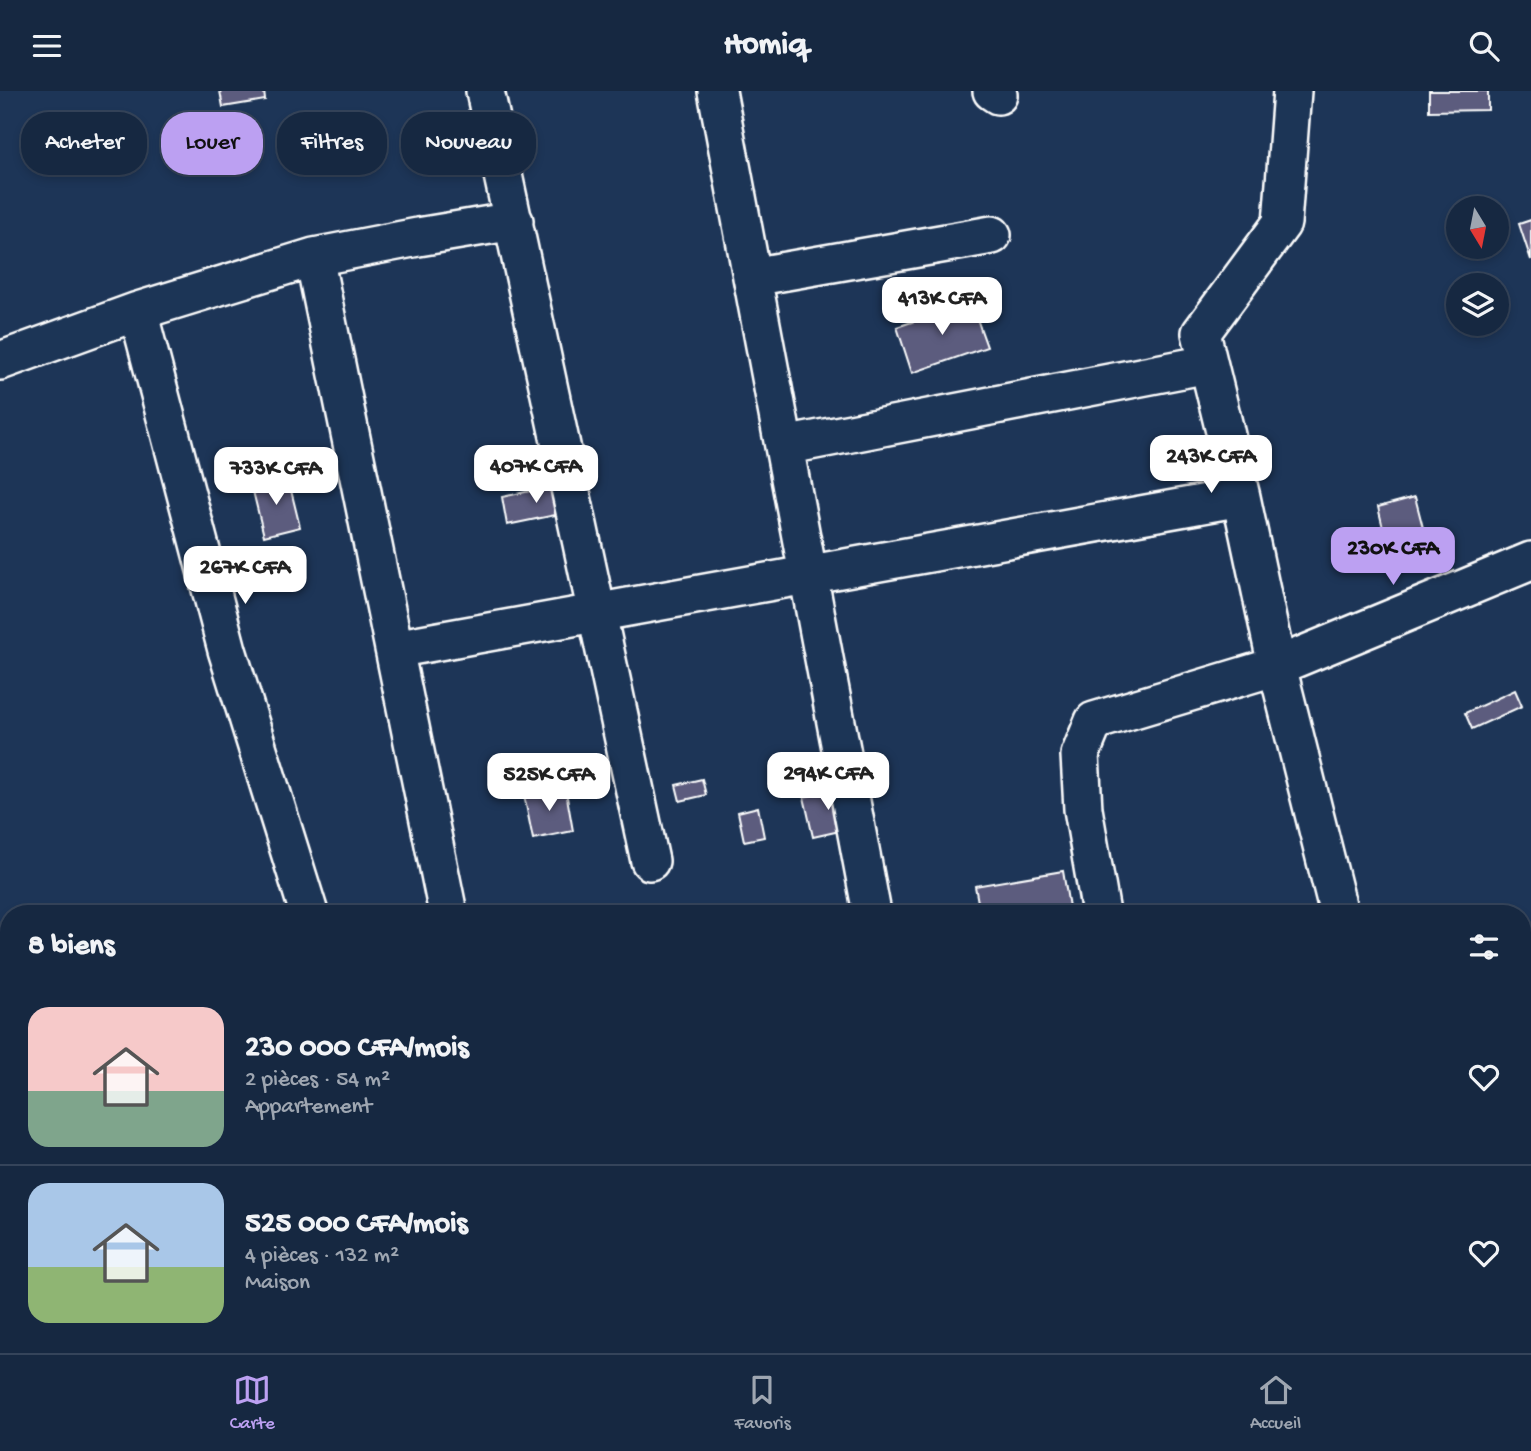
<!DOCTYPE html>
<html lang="fr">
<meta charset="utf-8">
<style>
body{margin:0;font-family:"Gochi Hand",sans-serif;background:#1f3048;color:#f1f3f6;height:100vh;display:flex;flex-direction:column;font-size:26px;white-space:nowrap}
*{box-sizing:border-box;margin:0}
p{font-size:23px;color:#9ea6b1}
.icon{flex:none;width:38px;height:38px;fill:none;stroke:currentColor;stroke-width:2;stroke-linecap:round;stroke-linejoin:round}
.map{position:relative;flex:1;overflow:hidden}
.panel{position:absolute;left:0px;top:814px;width:1531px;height:450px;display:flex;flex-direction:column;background:#162841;border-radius:28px 28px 0 0;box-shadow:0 4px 10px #0003,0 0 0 2px #35445a}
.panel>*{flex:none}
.hud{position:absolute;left:21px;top:21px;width:700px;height:63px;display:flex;gap:14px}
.needle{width:46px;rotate:170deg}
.controls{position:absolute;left:1446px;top:105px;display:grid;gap:14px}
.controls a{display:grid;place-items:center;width:63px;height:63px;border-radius:50%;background:#162841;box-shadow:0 4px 10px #0003,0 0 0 2px #35445a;font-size:35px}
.price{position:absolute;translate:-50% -60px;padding:0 16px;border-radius:14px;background:#fff;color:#222;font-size:23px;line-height:46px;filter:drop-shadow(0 2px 4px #0008)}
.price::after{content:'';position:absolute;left:50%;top:42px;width:21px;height:16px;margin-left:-10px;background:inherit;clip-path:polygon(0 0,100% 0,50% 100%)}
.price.current{background:#bca0f2;color:#111}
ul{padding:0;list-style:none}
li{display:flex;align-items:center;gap:21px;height:175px;padding:0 28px}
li+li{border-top:2px solid #35445a}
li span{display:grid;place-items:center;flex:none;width:196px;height:140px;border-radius:21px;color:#555}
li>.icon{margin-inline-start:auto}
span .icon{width:84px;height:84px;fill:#fffc;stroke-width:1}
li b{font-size:30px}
h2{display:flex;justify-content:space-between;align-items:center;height:84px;padding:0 28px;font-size:30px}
.tag{padding:0 24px;border-radius:28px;background:#162841;box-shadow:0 4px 10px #0003,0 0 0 2px #35445a;font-size:24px;line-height:63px}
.tag.current{background:#bca0f2;color:#111}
header{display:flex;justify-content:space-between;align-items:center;height:91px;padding:0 28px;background:#162841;font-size:32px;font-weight:800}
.tab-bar{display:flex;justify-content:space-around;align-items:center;height:98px;border-top:2px solid #35445a;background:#162841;font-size:19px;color:#9ea6b1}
.tab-bar a{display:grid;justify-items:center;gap:4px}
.tab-bar .current{color:#bca0f2}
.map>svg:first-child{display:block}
</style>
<header><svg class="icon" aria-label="menu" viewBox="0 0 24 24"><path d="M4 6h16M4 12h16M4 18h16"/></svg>Homiq<svg class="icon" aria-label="search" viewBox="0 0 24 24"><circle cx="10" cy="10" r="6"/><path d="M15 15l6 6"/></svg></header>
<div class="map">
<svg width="1531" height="1262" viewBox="0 0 1531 1262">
<rect width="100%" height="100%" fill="#1d3557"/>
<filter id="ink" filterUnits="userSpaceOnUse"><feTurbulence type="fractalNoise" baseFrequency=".0143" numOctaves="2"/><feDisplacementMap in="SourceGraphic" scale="14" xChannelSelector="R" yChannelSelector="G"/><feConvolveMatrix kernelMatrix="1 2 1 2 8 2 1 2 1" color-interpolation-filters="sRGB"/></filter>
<g filter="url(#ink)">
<path fill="#304163" d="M1531,1059V1262H1311L1307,1255H1522V1063Z
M1058,1255H1218L1222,1262H1044Z"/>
<path fill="#5c5c7e" stroke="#fff" stroke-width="2" d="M220,0H264L265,9L223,16Z
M1429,0H1488V19L1429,20Z
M1531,129V169L1519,133Z
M971,211L987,256L912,282L897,236Z
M288,387L300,436L264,445L252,396Z
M563,393L570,421L507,434L502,406Z
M1415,406L1427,452L1389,462L1378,416Z
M1515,599L1522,615L1472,638L1465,622Z
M702,688L706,704L680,710L676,694Z
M565,695L573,740L533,748L524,704Z
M843,696L853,737L813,746L804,706Z
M758,716L764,746L744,750L738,721Z
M1063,780L1070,822H980L975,795Z"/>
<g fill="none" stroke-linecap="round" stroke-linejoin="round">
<g stroke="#fff" stroke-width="42">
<path id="minor" d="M485,0L650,770
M717,0L872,822
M992,0L998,4
M1292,0L1282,132L1201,242L1241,406L1277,575L1339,822
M314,166L448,822
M752,186L992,144
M138,220L227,559L309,822
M0,270L138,220L314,166L418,146L514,130
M784,355L1208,273
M394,558L1241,406
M1101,822L1083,718L1080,664L1094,630L1277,575L1531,470
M1522,922L1531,918
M0,1098L9,1102
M1522,1231L1531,1246
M285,1255L296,1262
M443,1255L446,1262
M1272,1255L1277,1262
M765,1262L781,1255"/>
</g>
<use href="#minor" stroke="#1d3557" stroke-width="37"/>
</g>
</g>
</svg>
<div class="controls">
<a><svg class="needle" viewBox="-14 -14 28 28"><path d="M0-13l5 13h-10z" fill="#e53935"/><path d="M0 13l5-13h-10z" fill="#9ea6b1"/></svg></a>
<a><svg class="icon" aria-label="layers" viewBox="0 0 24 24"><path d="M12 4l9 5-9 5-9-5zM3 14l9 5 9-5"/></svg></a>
</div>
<b class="price" style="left:942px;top:246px">413K CFA</b>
<b class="price" style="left:1211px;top:404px">243K CFA</b>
<b class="price" style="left:536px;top:414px">407K CFA</b>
<b class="price" style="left:276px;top:416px">733K CFA</b>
<b class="price current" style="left:1393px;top:496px">230K CFA</b>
<b class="price" style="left:245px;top:515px">267K CFA</b>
<b class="price" style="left:828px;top:721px">294K CFA</b>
<b class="price" style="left:549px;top:722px">525K CFA</b>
<div class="hud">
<a class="tag">Acheter</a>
<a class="tag current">Louer</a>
<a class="tag">Filtres</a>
<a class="tag">Nouveau</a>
</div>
<section class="panel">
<h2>8 biens<svg class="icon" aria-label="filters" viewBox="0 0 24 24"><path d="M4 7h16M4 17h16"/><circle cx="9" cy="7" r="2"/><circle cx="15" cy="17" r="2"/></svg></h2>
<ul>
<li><span style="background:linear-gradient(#f6c9c9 60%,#7fa58c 0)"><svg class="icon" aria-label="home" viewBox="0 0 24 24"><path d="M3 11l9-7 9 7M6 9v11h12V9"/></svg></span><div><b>230 000 CFA/mois</b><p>2 pièces · 54 m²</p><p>Appartement</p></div><svg class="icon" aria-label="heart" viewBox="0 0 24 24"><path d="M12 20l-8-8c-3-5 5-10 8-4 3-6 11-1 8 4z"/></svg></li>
<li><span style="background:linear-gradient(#a9c7e8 60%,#8fb573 0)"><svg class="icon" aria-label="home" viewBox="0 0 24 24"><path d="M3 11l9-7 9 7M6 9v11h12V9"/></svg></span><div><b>525 000 CFA/mois</b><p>4 pièces · 132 m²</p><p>Maison</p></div><svg class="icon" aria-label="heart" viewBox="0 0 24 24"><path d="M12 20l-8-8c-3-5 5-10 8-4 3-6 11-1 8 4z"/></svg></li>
</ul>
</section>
</div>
<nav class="tab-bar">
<a class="current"><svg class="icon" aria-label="map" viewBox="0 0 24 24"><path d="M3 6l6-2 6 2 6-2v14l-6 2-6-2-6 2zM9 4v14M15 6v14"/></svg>Carte</a>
<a><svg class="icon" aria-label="saved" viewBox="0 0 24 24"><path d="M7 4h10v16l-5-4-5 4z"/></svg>Favoris</a>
<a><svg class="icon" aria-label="home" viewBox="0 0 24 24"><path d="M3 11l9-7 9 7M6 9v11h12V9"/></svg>Accueil</a>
</nav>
